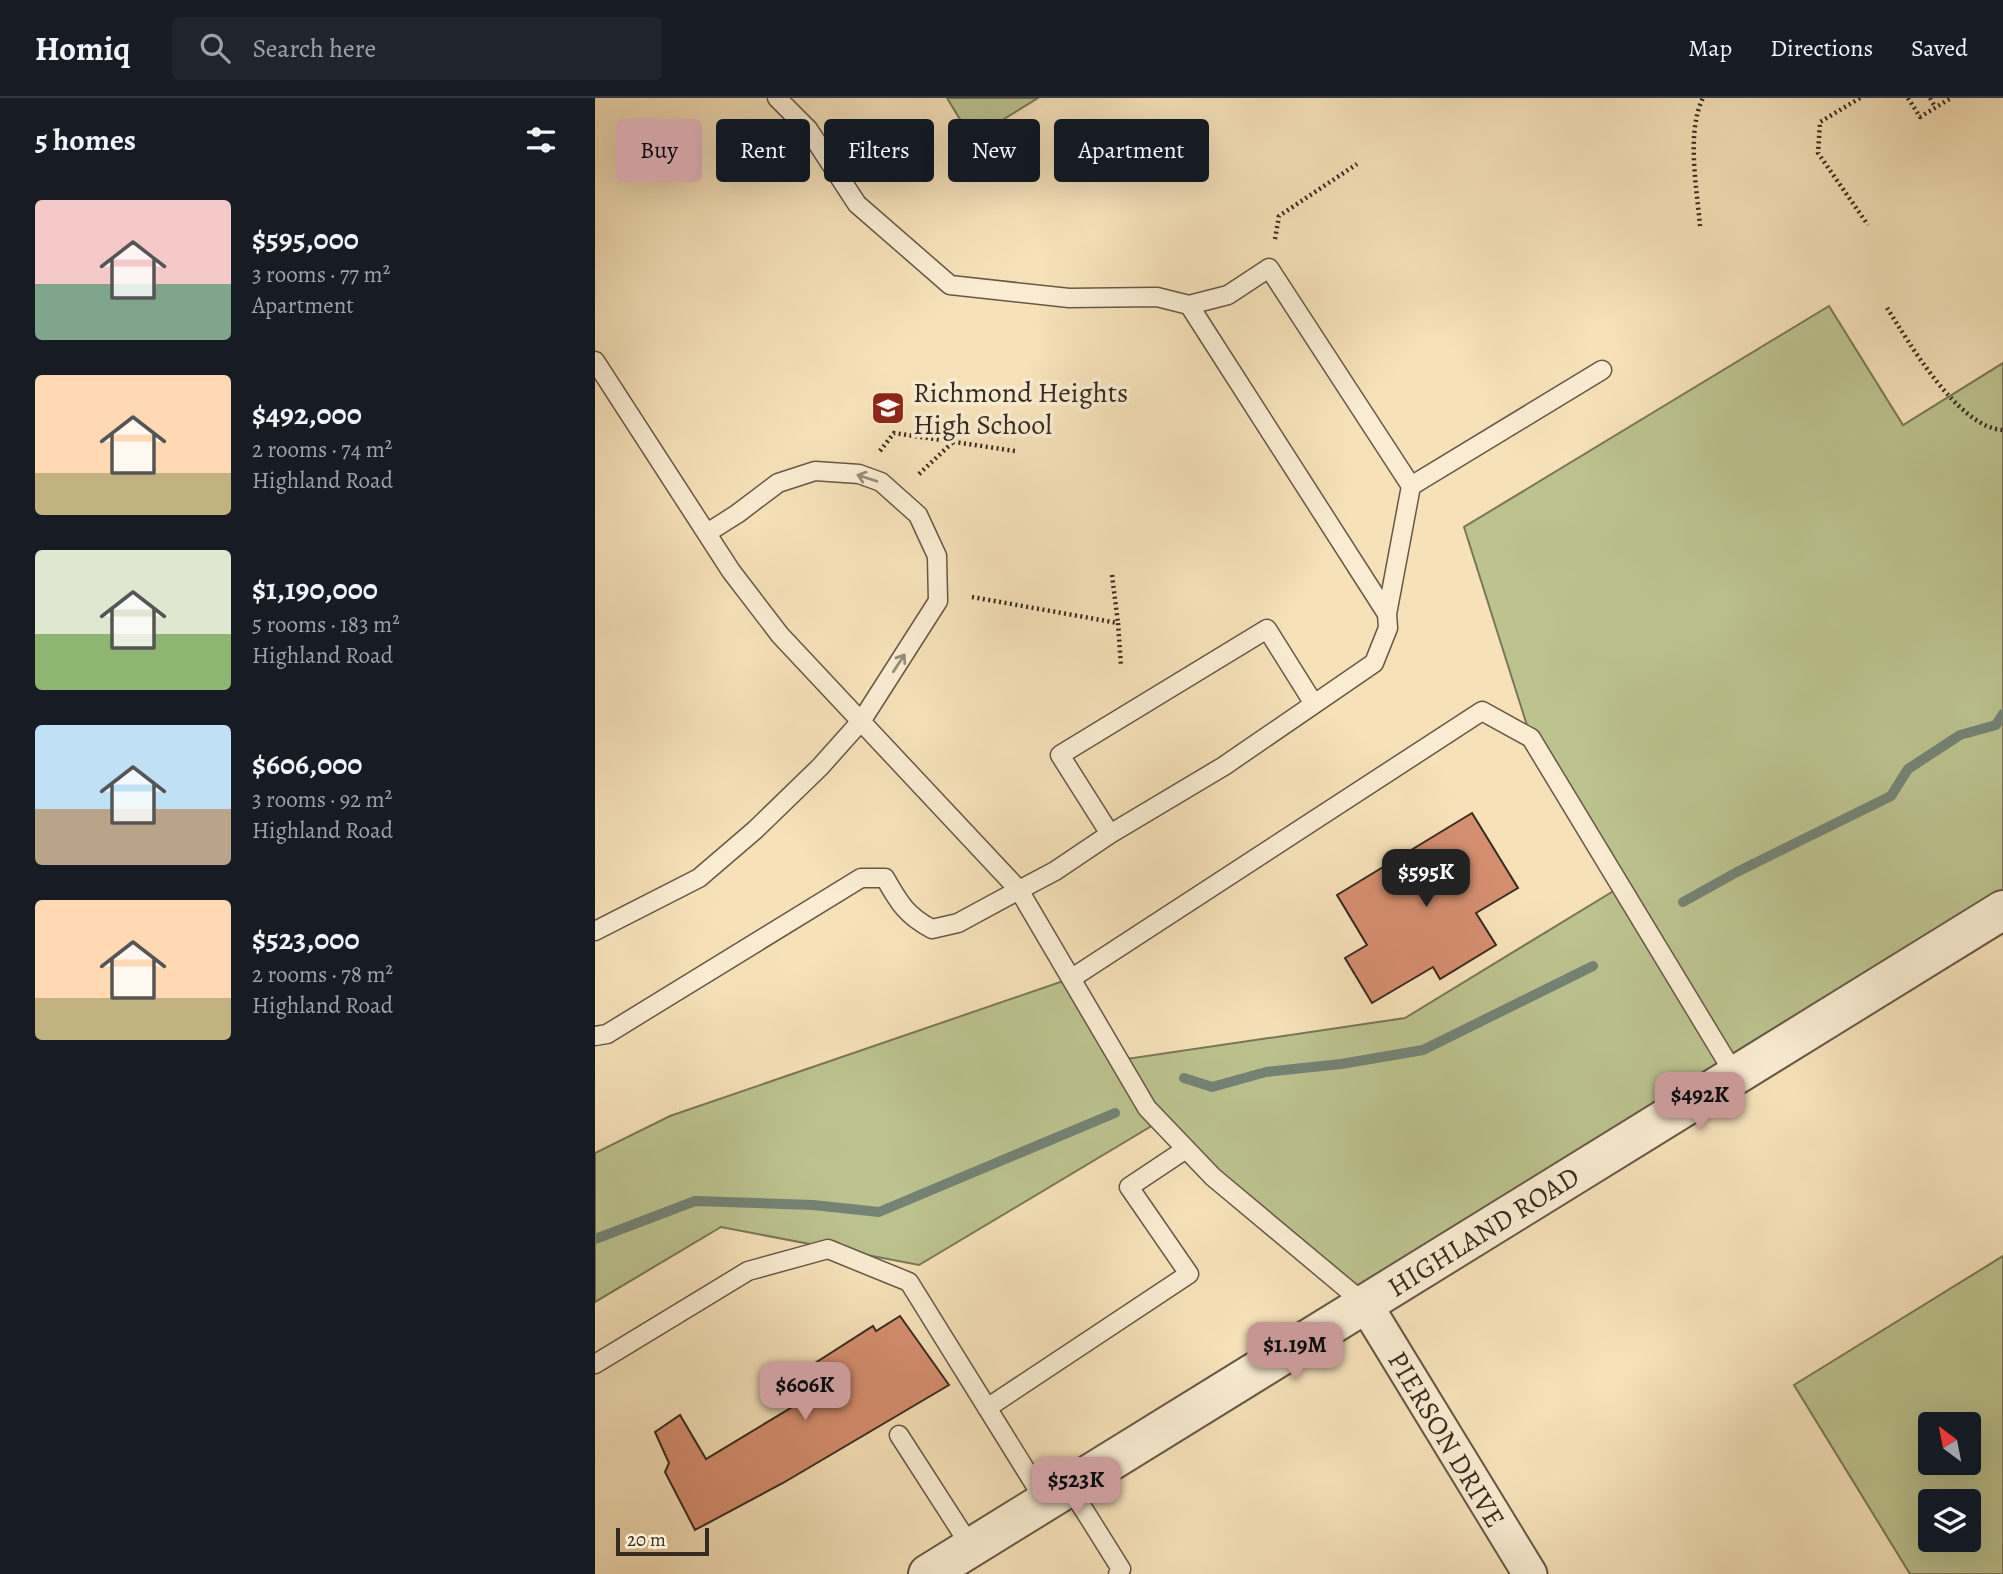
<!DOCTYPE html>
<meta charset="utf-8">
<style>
body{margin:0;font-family:Alegreya,serif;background:#20242c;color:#f1f3f6;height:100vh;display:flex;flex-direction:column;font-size:26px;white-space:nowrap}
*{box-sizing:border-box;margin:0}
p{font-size:23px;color:#9ea1a6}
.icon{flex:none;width:38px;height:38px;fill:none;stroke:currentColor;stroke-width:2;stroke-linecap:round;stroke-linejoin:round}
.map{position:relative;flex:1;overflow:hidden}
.drawer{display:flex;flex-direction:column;background:#171b24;width:595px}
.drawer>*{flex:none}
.guide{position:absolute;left:21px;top:21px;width:665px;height:63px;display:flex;gap:14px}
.needle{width:46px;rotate:328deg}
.tools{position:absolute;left:1323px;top:1314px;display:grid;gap:14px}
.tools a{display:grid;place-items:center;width:63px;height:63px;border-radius:7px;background:#171b24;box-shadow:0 7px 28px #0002;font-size:35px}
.scale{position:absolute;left:21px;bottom:18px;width:93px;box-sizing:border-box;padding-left:7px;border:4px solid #362b20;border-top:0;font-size:19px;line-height:24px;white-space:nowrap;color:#362b20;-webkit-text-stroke:5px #f9ecd2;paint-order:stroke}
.price{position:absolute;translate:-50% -60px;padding:0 16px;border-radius:14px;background:#c59692;color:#111;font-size:23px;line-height:46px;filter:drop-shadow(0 2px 4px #0008)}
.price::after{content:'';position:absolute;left:50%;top:42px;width:21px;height:16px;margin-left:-10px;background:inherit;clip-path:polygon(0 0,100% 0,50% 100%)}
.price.on{background:#222;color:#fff}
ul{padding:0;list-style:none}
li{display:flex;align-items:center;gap:21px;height:175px;padding:0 35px}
li span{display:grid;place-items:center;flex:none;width:196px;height:140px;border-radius:7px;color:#555}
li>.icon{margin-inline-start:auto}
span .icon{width:84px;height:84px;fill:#fffc;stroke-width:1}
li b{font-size:30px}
h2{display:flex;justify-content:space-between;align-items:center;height:84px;padding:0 35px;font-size:30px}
.chip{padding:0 24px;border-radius:7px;background:#171b24;box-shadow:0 7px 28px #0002;font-size:24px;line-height:63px}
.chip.on{background:#c59692;color:#111}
header{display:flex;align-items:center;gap:42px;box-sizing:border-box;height:98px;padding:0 35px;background:#171b24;border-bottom:2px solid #363941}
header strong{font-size:33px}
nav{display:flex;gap:38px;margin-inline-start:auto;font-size:24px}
.search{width:490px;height:63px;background:#20242c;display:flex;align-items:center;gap:18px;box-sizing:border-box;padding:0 24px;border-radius:7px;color:#9ea1a6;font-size:26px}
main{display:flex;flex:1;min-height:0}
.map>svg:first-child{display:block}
</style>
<header>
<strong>Homiq</strong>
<div class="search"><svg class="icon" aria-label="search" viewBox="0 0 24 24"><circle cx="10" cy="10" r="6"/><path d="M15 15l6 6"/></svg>Search here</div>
<nav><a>Map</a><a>Directions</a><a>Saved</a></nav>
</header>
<main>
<section class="drawer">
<h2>5 homes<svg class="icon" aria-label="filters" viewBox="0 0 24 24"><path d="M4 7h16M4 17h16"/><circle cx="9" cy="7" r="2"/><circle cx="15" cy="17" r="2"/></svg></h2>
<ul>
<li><span style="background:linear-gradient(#f6c9c9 60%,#7fa58c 0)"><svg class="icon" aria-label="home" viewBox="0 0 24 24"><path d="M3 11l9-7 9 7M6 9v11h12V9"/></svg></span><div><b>$595,000</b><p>3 rooms · 77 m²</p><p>Apartment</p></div></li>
<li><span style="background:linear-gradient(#ffd9b3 70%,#c2b280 0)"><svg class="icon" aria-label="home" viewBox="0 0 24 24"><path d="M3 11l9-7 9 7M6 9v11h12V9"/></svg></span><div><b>$492,000</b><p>2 rooms · 74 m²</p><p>Highland Road</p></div></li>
<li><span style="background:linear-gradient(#dfe7d0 60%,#8fb573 0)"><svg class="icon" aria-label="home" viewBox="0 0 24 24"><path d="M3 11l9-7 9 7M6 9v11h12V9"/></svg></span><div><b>$1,190,000</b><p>5 rooms · 183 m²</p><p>Highland Road</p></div></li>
<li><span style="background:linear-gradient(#bfe0f5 60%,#b9a48a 0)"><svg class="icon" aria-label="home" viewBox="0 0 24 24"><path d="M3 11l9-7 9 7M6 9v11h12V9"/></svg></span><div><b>$606,000</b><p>3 rooms · 92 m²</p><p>Highland Road</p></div></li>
<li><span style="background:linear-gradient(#ffd9b3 70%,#c2b280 0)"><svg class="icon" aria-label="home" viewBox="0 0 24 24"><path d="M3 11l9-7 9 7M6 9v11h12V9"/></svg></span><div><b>$523,000</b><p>2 rooms · 78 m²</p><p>Highland Road</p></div></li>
</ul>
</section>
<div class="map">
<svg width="1408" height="1476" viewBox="0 0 1408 1476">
<rect width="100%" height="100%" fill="#f6e1b9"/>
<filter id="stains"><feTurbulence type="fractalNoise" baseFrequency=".00286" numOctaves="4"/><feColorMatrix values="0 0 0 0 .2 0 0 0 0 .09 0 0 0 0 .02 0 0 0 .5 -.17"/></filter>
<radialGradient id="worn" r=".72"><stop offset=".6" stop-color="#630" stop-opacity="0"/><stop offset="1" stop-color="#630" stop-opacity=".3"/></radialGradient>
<path fill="#bcc38f" stroke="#797758" stroke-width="2" fill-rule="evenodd" d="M352,0H443L377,41Z
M1234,208L1308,327L1408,265V812L770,1206L565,1023L324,1167L126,1129L0,1204V1055L75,1018L477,880L525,962L810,920L1025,789L936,640L869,429Z
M1408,1158V1476H1315L1199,1287ZM1374,1326V1365H1335V1326ZM1335,1404H1374V1442H1335Z"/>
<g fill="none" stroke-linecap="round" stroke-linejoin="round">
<path stroke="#748376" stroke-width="10" d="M1088,804L1142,774L1296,698L1313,671L1365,637L1401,627L1408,616
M589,980L617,989L671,974L746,966L828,952L998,868
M0,1141L100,1103L218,1107L284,1114L520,1015"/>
</g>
<path fill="#d68e70" stroke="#362b20" stroke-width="2" d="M877,715L923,790L881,815L901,847L845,881L838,869L777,905L750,860L772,847L742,797Z
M305,1218L354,1287L188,1385L100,1432L70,1374L74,1365L60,1334L85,1317L111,1361L204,1305L192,1283L278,1228L281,1233Z"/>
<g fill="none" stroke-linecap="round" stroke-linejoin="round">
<g stroke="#665846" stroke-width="21">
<path id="service" d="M182,0L213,31L262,106L355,187L474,200L562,199L594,207L633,197L674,170L816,388L1007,272
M594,207L792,516L793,530L779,565L629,668L515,736L460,773L424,792L552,1010L618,1079L770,1206
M0,263L136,473L185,537L424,792L363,825L337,831C312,818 304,805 290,780H266L12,936L0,938
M792,516L816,388
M515,736L465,657L672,531L719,606
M0,833L104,780L160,732L225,669L267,622L343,503L342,458L323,417L286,384L264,376L220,373L183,385L142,416L112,435
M477,880L887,613L936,640L1140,977
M0,1266L153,1173L233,1151L314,1184L450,1403
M392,1310L594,1176L534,1089L591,1051
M304,1337L376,1449
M474,1388L526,1471L523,1476"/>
</g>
<g stroke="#665846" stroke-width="37">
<path id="minor" d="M770,1206L935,1476"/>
</g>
<g stroke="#665846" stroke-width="42">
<path id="tertiary" d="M333,1476L1408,812"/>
</g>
<path stroke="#362b20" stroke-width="4.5" stroke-dasharray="2 3.5" stroke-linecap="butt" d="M1265,0L1225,24L1223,55L1273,127
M1313,0L1325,19L1356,0
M1335,0L1340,9
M1105,128C1102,91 1091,34 1108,0
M680,141L684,118L762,66
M1292,210C1314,244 1363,330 1408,332
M285,353L299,335L420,353
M324,376L358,344
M517,477L523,525
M377,499L523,525L526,568"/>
<use href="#service" stroke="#f9ecd2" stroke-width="18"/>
<use href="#minor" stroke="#f9ecd2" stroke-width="33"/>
<use href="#tertiary" stroke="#f9ecd2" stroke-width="38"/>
</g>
<defs><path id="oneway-shaft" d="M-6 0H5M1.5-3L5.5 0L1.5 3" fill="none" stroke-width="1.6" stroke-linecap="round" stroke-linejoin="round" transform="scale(1.75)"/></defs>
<g stroke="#988c79">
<use href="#oneway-shaft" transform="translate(272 380) rotate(-162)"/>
<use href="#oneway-shaft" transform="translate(304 565) rotate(-57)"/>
</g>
<defs>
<g id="school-square" transform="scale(1.75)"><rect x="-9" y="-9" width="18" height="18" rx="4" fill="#8f2418" stroke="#f9ecd2"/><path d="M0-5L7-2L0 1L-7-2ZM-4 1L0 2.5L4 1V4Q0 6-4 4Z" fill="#fff"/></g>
</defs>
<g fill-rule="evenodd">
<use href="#school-square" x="293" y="310"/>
</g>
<g text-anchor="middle" stroke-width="7" stroke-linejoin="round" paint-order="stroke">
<g font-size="28" fill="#362b20" stroke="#f9ecd2" text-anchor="start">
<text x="318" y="304">Richmond Heights<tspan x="318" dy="32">High School</tspan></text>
</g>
<g font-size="28" fill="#362b20" stroke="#f9ecd2">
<text transform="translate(888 1133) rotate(-32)" y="10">HIGHLAND ROAD</text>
<text transform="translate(852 1341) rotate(59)" y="10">PIERSON DRIVE</text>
</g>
</g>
<rect width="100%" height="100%" filter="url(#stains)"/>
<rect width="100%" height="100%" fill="url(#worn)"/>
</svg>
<div class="tools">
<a><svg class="needle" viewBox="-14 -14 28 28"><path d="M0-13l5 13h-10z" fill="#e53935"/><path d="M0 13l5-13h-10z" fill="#9ea1a6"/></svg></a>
<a><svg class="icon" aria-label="layers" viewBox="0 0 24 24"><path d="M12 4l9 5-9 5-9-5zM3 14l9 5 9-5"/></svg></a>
</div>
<div class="scale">20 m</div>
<b class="price on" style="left:831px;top:811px">$595K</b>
<b class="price" style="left:1105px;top:1034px">$492K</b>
<b class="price" style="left:700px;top:1284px">$1.19M</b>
<b class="price" style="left:210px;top:1324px">$606K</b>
<b class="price" style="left:481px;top:1419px">$523K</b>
<div class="guide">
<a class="chip on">Buy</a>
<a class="chip">Rent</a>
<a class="chip">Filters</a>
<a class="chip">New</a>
<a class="chip">Apartment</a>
</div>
</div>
</main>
